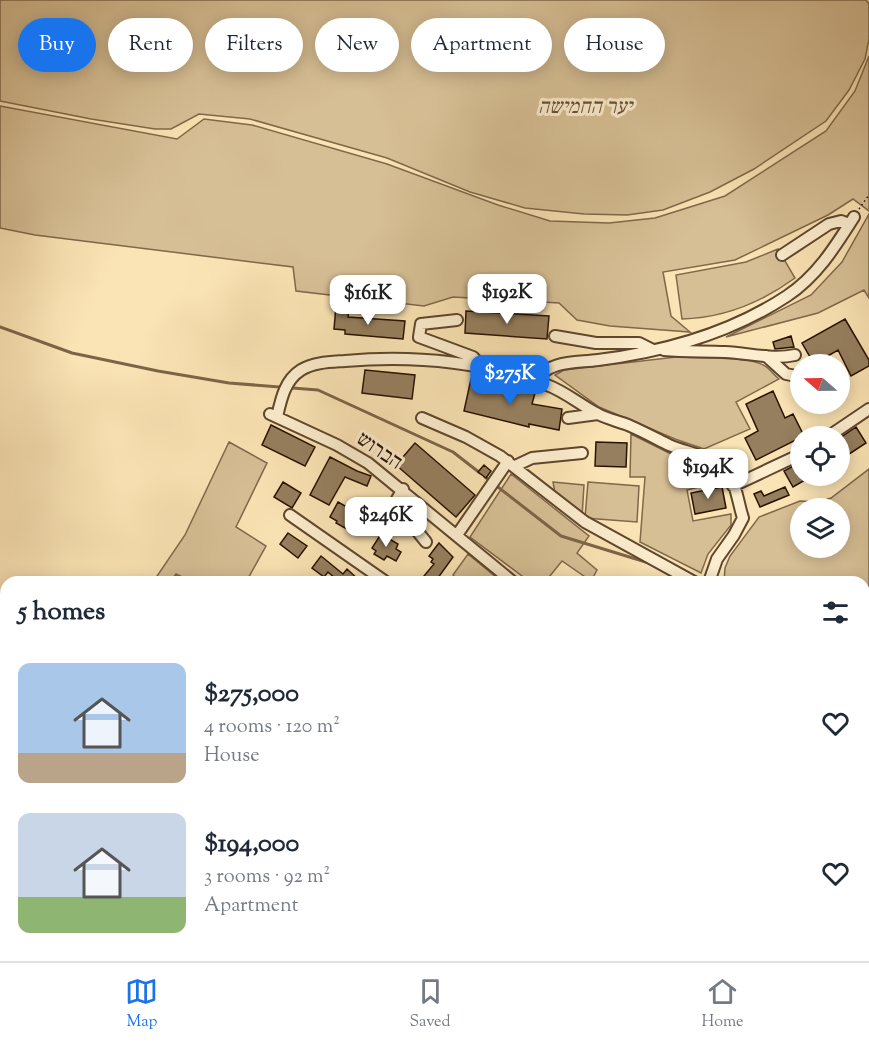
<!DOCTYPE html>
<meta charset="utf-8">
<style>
body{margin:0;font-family:"Sorts Mill Goudy","Frank Ruhl Libre",serif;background:#f2f2f3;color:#1f2937;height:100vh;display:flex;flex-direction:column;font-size:22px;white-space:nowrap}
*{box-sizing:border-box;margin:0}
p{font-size:20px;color:#747a83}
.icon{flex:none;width:33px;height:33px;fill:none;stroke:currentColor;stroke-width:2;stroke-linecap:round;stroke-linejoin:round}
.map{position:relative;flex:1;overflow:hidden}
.sheet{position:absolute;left:0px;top:576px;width:870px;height:386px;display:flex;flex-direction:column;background:#fff;border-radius:18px 18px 0 0;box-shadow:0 3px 15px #0003}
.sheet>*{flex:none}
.hud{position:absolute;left:18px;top:18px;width:834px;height:54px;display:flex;gap:12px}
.needle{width:39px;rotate:290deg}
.tools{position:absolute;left:790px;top:354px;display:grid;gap:12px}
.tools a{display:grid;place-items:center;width:60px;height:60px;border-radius:50%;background:#fff;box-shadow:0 3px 15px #0003;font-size:30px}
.price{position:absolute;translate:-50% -51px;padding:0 14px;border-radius:12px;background:#fff;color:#222;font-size:20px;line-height:39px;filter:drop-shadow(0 2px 3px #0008)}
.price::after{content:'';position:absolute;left:50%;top:36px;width:18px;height:14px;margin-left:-9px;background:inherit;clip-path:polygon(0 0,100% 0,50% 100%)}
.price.selected{background:#1a73e8;color:#fff}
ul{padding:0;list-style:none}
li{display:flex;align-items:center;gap:18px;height:150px;padding:0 18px}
li span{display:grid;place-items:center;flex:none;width:168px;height:120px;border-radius:12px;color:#555}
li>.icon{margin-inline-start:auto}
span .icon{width:72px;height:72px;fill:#fffc;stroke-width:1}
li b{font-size:26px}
h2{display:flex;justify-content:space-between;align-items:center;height:72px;padding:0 18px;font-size:26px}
.pill{padding:0 21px;border-radius:27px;background:#fff;box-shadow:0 3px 15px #0003;font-size:21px;line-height:54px}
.pill.selected{background:#1a73e8;color:#fff}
.tabs{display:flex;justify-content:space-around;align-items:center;height:84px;border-top:2px solid #e0e1e3;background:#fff;font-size:16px;color:#747a83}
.tabs a{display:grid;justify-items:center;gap:3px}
.tabs .selected{color:#1a73e8}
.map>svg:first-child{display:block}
</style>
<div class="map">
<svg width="869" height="961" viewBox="0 0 869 961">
<rect width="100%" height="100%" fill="#fae3b4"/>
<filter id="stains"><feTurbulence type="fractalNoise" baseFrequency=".00333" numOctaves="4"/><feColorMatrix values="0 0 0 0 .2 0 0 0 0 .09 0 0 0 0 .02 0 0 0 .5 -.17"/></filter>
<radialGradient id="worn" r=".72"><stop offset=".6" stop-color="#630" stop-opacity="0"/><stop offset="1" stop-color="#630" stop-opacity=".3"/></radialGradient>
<path fill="#d7bf95" stroke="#80684a" stroke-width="1.5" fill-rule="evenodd" d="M0,0H866L869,4V39L865,59L849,90L826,121L754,169L710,192L663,210L627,215L584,214L525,208L470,192L387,158L250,119L199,114L171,129H155L91,119L0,101Z
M869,56V211L853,199L828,215L735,260L663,272L671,316L690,332L610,326L577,320L559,303L453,297L424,306L296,291L293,267L35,235L0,228V106L177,139L204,119L252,125L387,164L498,205L550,221L609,223L655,218L725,196L826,131L855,91Z
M869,214V298L864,290L818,313L726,337L811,295L842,262Z
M778,249L795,278C762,302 723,318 682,319L676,275L746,262Z
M676,357C695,358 750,356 765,366C770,369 774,375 779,379L736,402L750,429L704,449L675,439L599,407L555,375L564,370Z
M631,434L681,459L713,469L723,481L687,490L693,521L731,514V525L708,554L701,573L640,542L645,477H630Z
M229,442L267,463L236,527L266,546L246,582H193L176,574L170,582H153L185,535Z
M869,469V763L864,753V582H724L725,568L730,556L759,517L800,501L818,502L831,498ZM801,508H840V548H801Z
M511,474L589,536L577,553L597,570L591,581L562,561L545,582H530L470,537Z
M553,482L584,485L582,517L555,493Z
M588,482L639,486L637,522L585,518Z
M468,554L502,582H460L453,575Z
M0,599L6,600V635L0,633Z
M869,873V951L867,961H855L856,956H864V902Z
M16,956H98L99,961H15Z
M738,956H803L808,961H778L772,956L739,958Z"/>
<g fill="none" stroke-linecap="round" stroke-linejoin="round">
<path stroke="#7c6547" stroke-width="3" d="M0,327L72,353L158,371L229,383L318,390L453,452L480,473
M485,477L561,536L649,563
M692,576L706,580
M869,664V691"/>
</g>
<path fill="#967f5e" stroke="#2a1200" stroke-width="1.5" d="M336,306L349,307L348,317L405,321L403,339L345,334V330L334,329Z
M466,311L549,316L547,339L465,333Z
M845,319L869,360V366L851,376L838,350L814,364L802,343Z
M791,336L794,347L775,349L773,342Z
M365,370L415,375L412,399L362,393Z
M471,379L535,393L532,404L562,409L559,430L529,424V427L464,411Z
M773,391L785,418L793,414L804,436L756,460L745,438L758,431L746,404Z
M271,425L315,447L305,466L262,445Z
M856,427L866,443L840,460V438Z
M596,442L627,443L626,467L595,466Z
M415,443L475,495L456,517L396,465Z
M330,457L357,471L371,476L367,486L345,477L329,505L310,495Z
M801,462V476H812L793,487L784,471Z
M484,465L491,471L486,478L478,472Z
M283,482L301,493L292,508L274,497Z
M722,487L726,508L695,514L691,493Z
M785,487L789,495L760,507L754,494L761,491L764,496Z
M338,502L361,515L358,520L364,523L358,533L353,530L352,532L336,523L337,521L330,517Z
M288,533L307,546L298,558L280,544Z
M381,534L398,544L396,549L401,552L396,561L387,556L384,560L374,554L376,551L372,548Z
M439,543L453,557L435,582H419L434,564L431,562L433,559L429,556Z
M321,556L343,574L347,569L361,582H335L337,580L328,572L324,577L312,568Z"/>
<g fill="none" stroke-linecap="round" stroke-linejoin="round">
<g stroke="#5e462d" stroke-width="14">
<path id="minor" d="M782,255L829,224L841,221L849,224
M457,320L421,324L419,337L473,357L483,368
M555,336L596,343H639L653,350
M664,350C685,352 705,351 725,352C749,353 772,360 795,355
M766,356L786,374L801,377
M536,381C548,360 576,363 598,360C663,352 731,333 787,296C817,276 835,247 854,217
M270,414L337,445L368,463L513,582
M277,417C281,399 285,380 301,370C314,362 331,362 345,361C413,355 483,362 547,385C566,392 580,405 598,414C607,419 618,421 628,425C642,431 655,438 669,445C685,452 716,458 727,470C736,482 738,503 743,518L734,535L717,559L709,582
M422,418L466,437L500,456L585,522L694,582
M568,418L598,414
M829,436L869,409
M515,466L532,458L582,453
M733,486L801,454
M403,489L397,499L401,511L426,542
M290,515L386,582
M457,535L508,461
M0,694L6,696
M0,807L6,786
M0,875L6,866
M0,946H6
M214,956L229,961
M258,956L260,961
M372,956L377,961
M693,956L698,961
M846,956L847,961
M177,961L187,956
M566,961L571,956"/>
</g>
<path stroke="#2a1200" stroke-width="1.5" stroke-dasharray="1.5 3" stroke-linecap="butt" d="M859,209L869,195
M864,621L869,601
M671,961V956"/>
<use href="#minor" stroke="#fcedce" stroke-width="10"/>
</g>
<g text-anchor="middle" stroke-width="6" stroke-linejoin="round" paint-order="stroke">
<g font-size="21" font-style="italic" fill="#674f34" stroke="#fcedce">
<text x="585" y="113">יער החמישה</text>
</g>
<g font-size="21" fill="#2a1200" stroke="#fcedce">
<text transform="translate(380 450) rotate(34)" y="7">הברוש</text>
</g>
</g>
<rect width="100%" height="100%" filter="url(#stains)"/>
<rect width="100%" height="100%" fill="url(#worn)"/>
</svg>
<div class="tools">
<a><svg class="needle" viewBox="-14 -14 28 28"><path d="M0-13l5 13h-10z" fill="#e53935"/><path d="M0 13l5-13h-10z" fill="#747a83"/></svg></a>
<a><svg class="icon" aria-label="locate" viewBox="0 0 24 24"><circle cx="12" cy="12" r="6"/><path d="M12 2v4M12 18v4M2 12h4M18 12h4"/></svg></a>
<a><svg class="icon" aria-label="layers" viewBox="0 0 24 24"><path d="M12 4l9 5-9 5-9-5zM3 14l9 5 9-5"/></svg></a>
</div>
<b class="price" style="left:507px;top:325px">$192K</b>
<b class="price" style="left:368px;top:326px">$161K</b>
<b class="price selected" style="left:510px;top:406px">$275K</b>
<b class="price" style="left:708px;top:500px">$194K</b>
<b class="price" style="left:386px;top:548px">$246K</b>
<div class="hud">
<a class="pill selected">Buy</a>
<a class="pill">Rent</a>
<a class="pill">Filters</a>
<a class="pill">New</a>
<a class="pill">Apartment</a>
<a class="pill">House</a>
</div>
<section class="sheet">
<h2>5 homes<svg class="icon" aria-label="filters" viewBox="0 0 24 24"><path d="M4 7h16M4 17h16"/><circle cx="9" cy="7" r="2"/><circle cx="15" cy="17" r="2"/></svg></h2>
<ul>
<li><span style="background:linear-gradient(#a9c7e8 75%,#b9a48a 0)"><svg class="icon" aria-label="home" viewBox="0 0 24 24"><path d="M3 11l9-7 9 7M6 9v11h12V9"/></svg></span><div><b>$275,000</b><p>4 rooms · 120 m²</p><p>House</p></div><svg class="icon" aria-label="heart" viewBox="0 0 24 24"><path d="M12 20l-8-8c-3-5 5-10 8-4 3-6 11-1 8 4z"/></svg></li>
<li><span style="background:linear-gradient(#c9d6e8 70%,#8fb573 0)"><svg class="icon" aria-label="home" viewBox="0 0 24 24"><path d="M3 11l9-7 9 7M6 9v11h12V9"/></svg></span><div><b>$194,000</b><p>3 rooms · 92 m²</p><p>Apartment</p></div><svg class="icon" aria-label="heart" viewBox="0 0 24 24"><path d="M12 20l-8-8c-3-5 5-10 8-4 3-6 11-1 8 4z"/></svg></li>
</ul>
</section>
</div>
<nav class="tabs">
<a class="selected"><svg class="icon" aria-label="map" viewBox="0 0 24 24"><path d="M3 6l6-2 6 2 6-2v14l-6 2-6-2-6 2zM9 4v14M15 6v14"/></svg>Map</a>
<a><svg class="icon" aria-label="saved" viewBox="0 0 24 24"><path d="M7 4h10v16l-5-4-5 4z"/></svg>Saved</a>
<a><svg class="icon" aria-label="home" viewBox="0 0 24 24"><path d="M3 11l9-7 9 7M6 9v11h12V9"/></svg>Home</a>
</nav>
